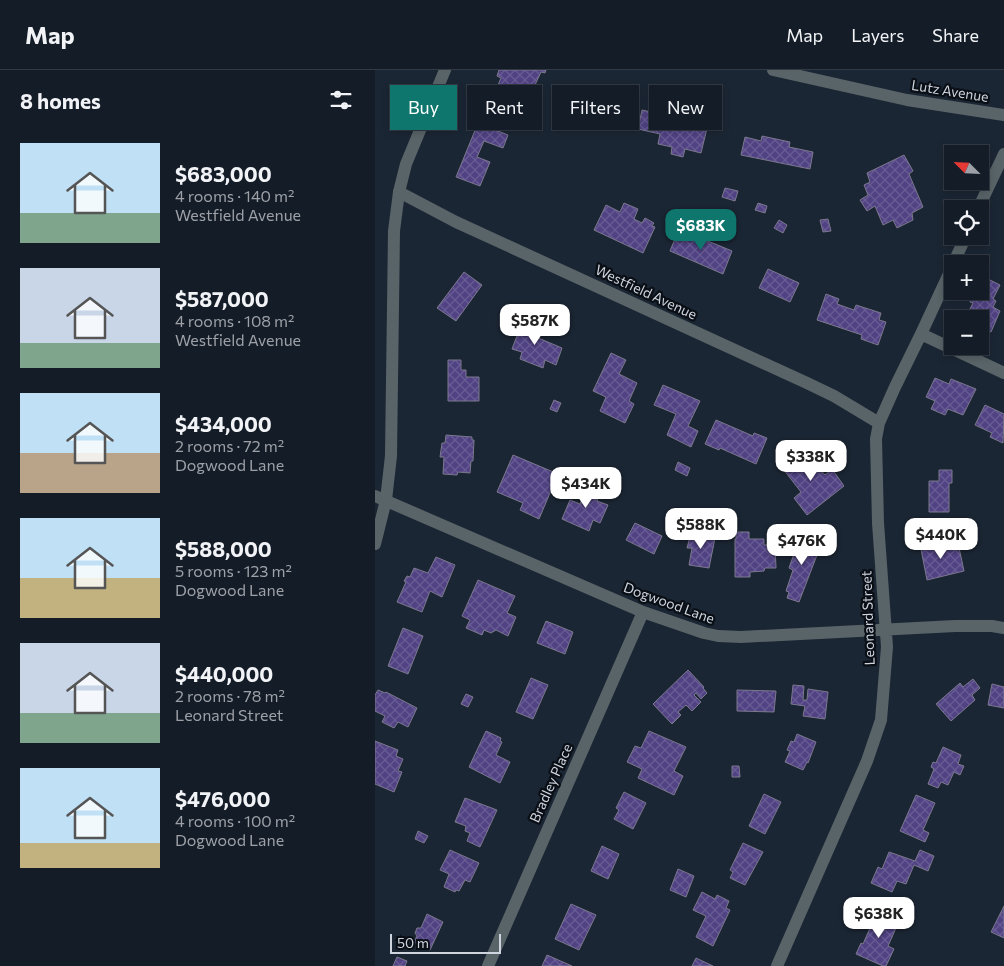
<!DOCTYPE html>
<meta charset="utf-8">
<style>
body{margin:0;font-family:Commissioner,sans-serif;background:#1d252f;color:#f1f3f6;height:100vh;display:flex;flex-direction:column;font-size:19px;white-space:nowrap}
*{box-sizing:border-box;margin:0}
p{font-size:16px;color:#9da1a7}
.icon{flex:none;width:28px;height:28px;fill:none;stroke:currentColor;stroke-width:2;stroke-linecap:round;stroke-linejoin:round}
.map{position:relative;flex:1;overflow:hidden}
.sheet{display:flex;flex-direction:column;background:#141c27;width:375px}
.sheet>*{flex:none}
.top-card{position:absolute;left:15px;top:15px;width:475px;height:45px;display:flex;gap:10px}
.needle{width:32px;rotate:294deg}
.buttons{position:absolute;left:569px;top:75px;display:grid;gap:10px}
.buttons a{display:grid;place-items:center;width:45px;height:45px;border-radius:0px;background:#141c27;box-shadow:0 2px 8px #0003,0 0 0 1px #333a44;font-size:25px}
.scale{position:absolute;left:15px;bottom:12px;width:111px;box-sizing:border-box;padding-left:5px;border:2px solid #ced5df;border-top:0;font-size:14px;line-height:18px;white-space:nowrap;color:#ced5df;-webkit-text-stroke:4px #0a0e15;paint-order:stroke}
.price{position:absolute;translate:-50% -42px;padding:0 11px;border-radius:10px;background:#fff;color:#222;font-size:16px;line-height:32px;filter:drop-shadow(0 1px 2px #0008)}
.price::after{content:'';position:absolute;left:50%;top:30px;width:15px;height:11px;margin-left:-8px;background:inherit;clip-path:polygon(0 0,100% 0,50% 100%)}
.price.selected{background:#0f766e;color:#fff}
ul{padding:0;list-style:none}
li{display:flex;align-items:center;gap:15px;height:125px;padding:0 20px}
li span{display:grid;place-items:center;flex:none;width:140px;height:100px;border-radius:0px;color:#555}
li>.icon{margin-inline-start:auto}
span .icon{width:60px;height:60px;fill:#fffc;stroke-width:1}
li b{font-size:21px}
h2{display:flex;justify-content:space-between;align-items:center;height:60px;padding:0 20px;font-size:21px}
.chip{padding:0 18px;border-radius:0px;background:#141c27;box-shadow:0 2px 8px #0003,0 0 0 1px #333a44;font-size:18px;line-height:45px}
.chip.selected{background:#0f766e;color:#fff}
header{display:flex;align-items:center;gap:30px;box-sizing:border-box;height:70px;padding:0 25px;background:#141c27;border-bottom:1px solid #333a44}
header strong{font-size:24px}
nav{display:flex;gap:28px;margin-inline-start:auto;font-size:18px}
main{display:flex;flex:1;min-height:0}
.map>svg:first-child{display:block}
</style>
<header>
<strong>Map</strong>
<nav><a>Map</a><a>Layers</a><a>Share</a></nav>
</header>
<main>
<section class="sheet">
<h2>8 homes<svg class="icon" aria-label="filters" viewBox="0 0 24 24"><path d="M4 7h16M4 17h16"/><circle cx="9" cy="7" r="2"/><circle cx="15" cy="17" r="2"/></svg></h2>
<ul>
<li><span style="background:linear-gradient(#bfe0f5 70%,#7fa58c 0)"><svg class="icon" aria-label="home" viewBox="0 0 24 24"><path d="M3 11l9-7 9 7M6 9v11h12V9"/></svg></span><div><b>$683,000</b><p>4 rooms · 140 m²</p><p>Westfield Avenue</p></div></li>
<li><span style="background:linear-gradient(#c9d6e8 75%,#7fa58c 0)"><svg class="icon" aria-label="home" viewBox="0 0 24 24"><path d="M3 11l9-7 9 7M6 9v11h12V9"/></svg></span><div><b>$587,000</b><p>4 rooms · 108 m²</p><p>Westfield Avenue</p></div></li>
<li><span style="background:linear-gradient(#bfe0f5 60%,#b9a48a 0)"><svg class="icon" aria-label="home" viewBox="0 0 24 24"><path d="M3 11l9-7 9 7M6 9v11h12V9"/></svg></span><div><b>$434,000</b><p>2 rooms · 72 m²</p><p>Dogwood Lane</p></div></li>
<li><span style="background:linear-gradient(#bfe0f5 60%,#c2b280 0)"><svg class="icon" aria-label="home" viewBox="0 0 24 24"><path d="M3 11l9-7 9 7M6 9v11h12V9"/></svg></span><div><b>$588,000</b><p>5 rooms · 123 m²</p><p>Dogwood Lane</p></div></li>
<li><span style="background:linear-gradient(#c9d6e8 70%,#7fa58c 0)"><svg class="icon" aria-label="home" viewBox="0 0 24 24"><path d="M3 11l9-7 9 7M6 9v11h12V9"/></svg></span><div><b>$440,000</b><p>2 rooms · 78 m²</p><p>Leonard Street</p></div></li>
<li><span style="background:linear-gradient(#bfe0f5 75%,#c2b280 0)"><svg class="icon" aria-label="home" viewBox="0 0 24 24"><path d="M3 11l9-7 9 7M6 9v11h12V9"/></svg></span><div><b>$476,000</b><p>4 rooms · 100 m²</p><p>Dogwood Lane</p></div></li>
</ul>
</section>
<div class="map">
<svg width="629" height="896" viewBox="0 0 629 896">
<defs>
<pattern id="building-cross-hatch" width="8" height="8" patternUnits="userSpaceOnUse" patternTransform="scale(1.25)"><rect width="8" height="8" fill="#504283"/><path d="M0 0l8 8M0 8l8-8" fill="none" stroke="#685c94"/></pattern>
</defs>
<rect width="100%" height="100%" fill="#1b2634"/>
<path fill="url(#building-cross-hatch)" stroke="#7b788d" d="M124,0H171L170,3L166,2L160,15L162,19L161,23L166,25L160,38L151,35L149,40L143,38L142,41L117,29L126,8L122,6Z
M267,40L333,54L326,83L310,79L308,87L296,84L297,77L283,74L285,64L263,59Z
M103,53L133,65L128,78L109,71L102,87L115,92L105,116L81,107Z
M387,66L415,72L414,77L438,82L435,99L366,85L370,67L386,71Z
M529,85L538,101L534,104L548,137L537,143L538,150L522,158L518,150L508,155L500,136L492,141L485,130L493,125L489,115L495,112L492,103Z
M350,118L363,121L360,131L347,127Z
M249,133L263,139L259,149L267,153L270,148L279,153L277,156L280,157L268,183L219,160L231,135L245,142Z
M383,133L392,136L390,143L380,140Z
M453,149L456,161L448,162L445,150Z
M404,150L412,155L408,163L399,158Z
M304,159L357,181L348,204L295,181Z
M393,199L424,213L415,232L384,218Z
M89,202L107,215L81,251L62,238Z
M607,206L625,215L618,229L621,231L618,237L625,241L616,262L605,257V249H590L598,233L595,232L598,223L600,221H605V210Z
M451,224L464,229L462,234L479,240L481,235L506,243L504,250L511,252L503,275L486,269L487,265L442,250Z
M134,246L140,248L137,258L130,255Z
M148,250L165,256L161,267L187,278L181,295L170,290L168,298L145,289L147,282L137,279Z
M236,283L251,290L244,304L262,313L254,331L259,334L250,353L225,341L231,327L218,321Z
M73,290H86V300H91V307H104V331H73Z
M560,308L574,314L576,309L601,319L588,345L573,339L570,345L556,339L560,331L551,327Z
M288,315L325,331L313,356L323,361L316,377L292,365L301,344L279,335Z
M179,330L186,333L182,342L175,339Z
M610,335L629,344L628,373L615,367L617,363L600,355Z
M341,350L378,366L379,363L392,368L381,394L345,378L344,380L330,374Z
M71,365L97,367V370H99L98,391H96L95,403L83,402L82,405L68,404L69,387H65L67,373H70Z
M422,381L432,391L435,388L450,405L457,399L469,416L432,445L419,428L426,422L405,395Z
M138,385L183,404L164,449L145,440L148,433L122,422Z
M303,392L315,398L312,406L300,400Z
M564,400H577V413H574V442H554V411H564Z
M213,413L227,418L222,431L233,435L225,453L218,450L214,461L187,449L195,430L205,434Z
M260,453L287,466L279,484L251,470Z
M417,460L418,469L411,470L410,462Z
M361,462H374V469H389V475H400L401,498H390L389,501L375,502V507H360V469H361Z
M316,463L340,468L334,498L314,495L317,478H312Z
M426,464L447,472L424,532L412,528L414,522L411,521L418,500L414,498Z
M559,471L562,482L570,480L569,476L583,473L589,501L552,510L545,474Z
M61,487L80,495L67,527L55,521L47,542L22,532L31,512L29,511L32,506L35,507L39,498L53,503Z
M103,510L140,526L132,543L141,547L133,566L121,560L116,563L109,560L107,565L91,558L95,550L87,546Z
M171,551L198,562L190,584L162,573Z
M28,558L48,566L33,604L13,596Z
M313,600L329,617L328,618L332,623L326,629L321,623L319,625L326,632L317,641L311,635L303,642L306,645L297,654L278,634Z
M156,608L173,615L158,649L141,642Z
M598,609L605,618L597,625L600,630L576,651L561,634L585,613L588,617Z
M617,614L629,617V638L613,635Z
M418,615L429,616L428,630H432L433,619L453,622L450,649L428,646L430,636L416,634Z
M3,620L10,623L11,622L42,638L33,657L23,652L19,658L7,652L10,646L0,641V625Z
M362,620L401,621L399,642L362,641Z
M91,624L98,627L93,637L86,634Z
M111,661L126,668L125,671L127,672L121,685L135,692L125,713L94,697Z
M274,661L311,677L299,701L308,706L299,725L263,708L267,699L252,692L260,676L266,678Z
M422,664L441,672L433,693L432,692L428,700L410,692L415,681L412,680L416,671L419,672Z
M0,671L23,680L21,686L28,689L23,701L27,702L19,722L0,714Z
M568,677L586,685L583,694L589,696L585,705L579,702L573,715L566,712L563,718L553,714L559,699L556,697L558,692L561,693Z
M357,696H364L365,707H357Z
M249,722L271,733L258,759L239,749L244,740L241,738Z
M389,724L406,732L390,764L374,756Z
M541,725L560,733L548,760L554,763L550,772L525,761Z
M90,728L122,740L105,777L92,771L95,763L90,761L91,756L80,752Z
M43,761L53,766L49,773L40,769Z
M368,773L388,782L370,815L355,808L358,802L355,800Z
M227,776L244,784L233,809L216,801Z
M75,780L104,793L95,812L90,810L84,821L81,820L80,822L69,817L74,804L65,800Z
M545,780L559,786L553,801L539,795L531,814L522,811L517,822L496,813L503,797L507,799L514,782L540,791Z
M303,799L319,806L311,827L295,820Z
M327,822L340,829L342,825L354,831L351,838L355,840L338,876L321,867L331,846L318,840Z
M196,834L221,845L204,880L180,869Z
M629,836V868L616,862Z
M503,840L525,849L513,876L519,879L511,896H508L481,884L486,873L488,874Z
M52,844L68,852L55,880L39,872L42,866L40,863L42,858H46Z
M172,885L197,896H167Z
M22,887L32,891L30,896H18Z
M321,888L338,896H317Z"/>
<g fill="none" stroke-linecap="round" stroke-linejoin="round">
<path stroke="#596468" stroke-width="12" d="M398,0L532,30L629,45
M24,122L81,152L432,313L459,326L504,353
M603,139L629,84
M578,194L591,166
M546,264L629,303
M0,426L268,542L329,563L343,566L366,567L580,556H617L629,558
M113,896L268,542
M402,896L492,691L506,650L512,577L503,453L501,369L504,353L520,317L546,264L578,195"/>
<path stroke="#596468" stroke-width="12" d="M0,474L11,430L16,386L19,161L24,122L31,94L70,0"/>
</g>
<g text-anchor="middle" stroke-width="4.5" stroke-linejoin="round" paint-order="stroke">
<g font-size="14" fill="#ced5df" stroke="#0a0e15">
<text transform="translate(575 21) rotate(9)" y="5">Lutz Avenue</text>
<text transform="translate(271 222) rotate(25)" y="5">Westfield Avenue</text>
<text transform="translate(294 533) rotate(20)" y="5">Dogwood Lane</text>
<text transform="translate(493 548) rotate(-92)" y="5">Leonard Street</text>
<text transform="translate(176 713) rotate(-66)" y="5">Bradley Place</text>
</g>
</g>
</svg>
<div class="buttons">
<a><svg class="needle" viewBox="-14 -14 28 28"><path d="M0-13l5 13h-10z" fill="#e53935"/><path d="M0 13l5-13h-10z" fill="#9da1a7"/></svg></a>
<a><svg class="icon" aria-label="locate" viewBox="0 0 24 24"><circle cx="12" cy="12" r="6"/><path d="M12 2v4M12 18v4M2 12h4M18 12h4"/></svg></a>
<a>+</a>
<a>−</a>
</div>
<div class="scale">50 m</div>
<b class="price selected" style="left:326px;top:181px">$683K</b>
<b class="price" style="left:160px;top:276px">$587K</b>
<b class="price" style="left:436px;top:412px">$338K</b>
<b class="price" style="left:211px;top:439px">$434K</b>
<b class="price" style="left:326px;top:480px">$588K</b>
<b class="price" style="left:566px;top:490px">$440K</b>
<b class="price" style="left:427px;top:496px">$476K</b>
<b class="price" style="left:504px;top:869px">$638K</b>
<div class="top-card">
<a class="chip selected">Buy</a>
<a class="chip">Rent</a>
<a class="chip">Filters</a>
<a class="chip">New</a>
</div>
</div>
</main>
